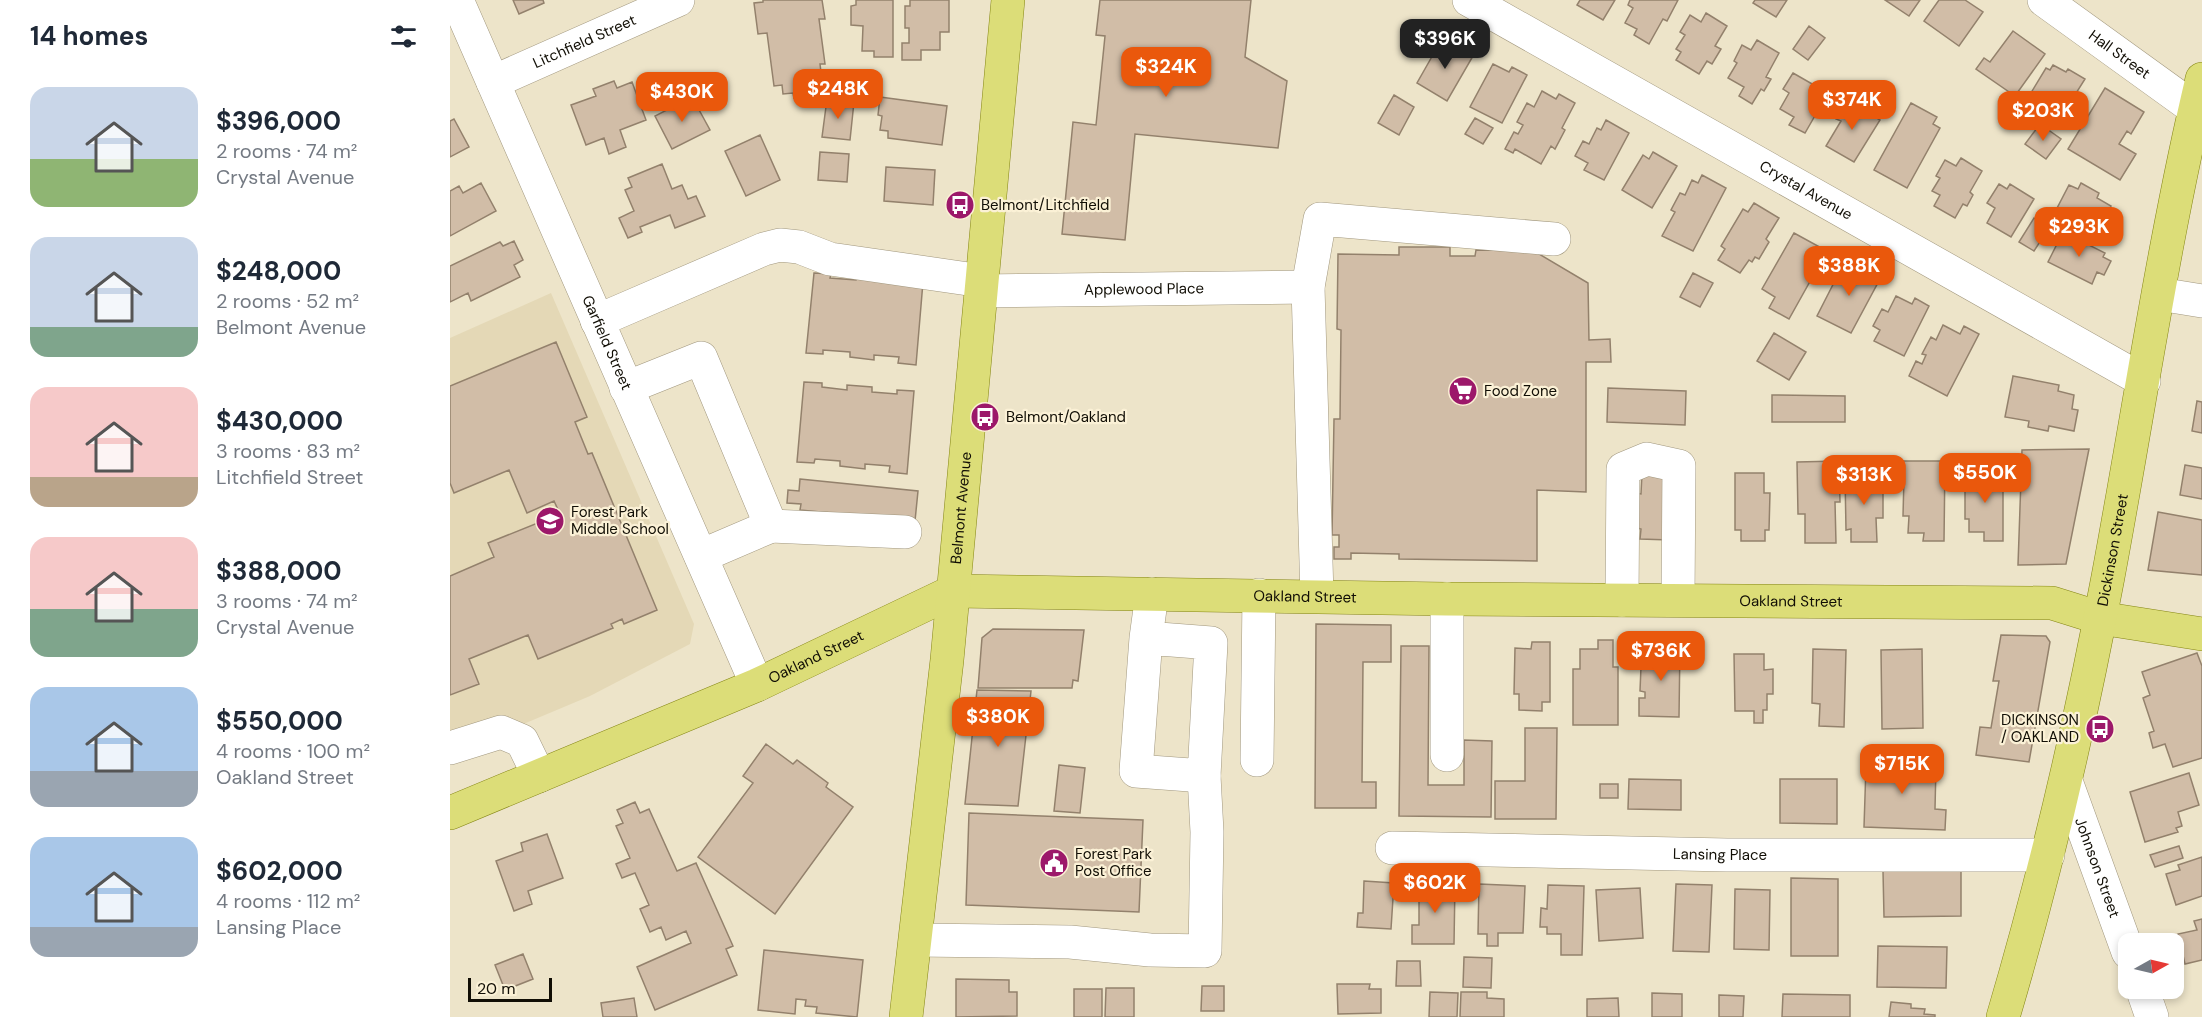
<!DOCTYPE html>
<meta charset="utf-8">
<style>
body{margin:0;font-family:"DM Sans",sans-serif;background:#f6f6f7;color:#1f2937;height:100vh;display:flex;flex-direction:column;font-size:22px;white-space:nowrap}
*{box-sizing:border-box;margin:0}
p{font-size:20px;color:#747a83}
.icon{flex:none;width:33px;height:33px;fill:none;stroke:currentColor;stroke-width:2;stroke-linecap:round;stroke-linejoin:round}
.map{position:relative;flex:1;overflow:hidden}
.drawer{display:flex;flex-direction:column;background:#fff;width:450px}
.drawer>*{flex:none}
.needle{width:39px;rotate:82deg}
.tools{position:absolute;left:1668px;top:933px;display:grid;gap:12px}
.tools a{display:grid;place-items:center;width:66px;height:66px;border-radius:12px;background:#fff;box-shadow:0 3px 9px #0003;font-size:30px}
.scale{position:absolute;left:18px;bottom:15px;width:84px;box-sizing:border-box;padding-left:6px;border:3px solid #110e05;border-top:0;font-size:16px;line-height:21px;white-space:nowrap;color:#110e05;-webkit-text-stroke:4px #fbf1d6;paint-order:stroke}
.price{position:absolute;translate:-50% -51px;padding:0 14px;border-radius:12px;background:#ea580c;color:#fff;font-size:20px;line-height:39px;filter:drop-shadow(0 2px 3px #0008)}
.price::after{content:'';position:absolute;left:50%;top:36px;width:18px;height:14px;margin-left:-9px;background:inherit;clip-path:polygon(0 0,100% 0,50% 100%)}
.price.on{background:#222;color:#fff}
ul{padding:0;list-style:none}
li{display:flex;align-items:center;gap:18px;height:150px;padding:0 30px}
li span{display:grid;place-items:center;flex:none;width:168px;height:120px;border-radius:18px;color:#555}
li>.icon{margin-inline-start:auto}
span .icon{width:72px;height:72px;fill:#fffc;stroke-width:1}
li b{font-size:26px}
h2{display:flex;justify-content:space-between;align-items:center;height:72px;padding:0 30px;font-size:26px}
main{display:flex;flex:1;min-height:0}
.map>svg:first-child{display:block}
</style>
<main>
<section class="drawer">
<h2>14 homes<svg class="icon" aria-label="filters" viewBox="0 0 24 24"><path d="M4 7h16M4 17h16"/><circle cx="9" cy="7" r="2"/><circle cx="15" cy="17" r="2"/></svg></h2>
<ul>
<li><span style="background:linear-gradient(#c9d6e8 60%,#8fb573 0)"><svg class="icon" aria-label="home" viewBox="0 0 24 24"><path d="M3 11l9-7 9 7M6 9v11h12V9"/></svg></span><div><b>$396,000</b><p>2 rooms · 74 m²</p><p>Crystal Avenue</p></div></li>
<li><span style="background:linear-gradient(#c9d6e8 75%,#7fa58c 0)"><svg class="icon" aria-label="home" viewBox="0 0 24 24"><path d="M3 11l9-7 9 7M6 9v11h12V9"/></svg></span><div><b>$248,000</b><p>2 rooms · 52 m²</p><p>Belmont Avenue</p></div></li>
<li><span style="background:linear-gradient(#f6c9c9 75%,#b9a48a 0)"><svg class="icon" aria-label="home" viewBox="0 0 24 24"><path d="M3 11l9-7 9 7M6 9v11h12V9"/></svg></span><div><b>$430,000</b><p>3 rooms · 83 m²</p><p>Litchfield Street</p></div></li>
<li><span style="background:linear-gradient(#f6c9c9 60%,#7fa58c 0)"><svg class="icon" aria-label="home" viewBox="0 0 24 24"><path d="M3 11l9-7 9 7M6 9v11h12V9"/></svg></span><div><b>$388,000</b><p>3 rooms · 74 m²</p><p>Crystal Avenue</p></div></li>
<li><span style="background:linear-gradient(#a9c7e8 70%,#9aa5b1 0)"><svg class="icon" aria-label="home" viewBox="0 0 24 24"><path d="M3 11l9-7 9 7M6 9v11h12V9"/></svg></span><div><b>$550,000</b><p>4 rooms · 100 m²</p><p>Oakland Street</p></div></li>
<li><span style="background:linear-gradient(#a9c7e8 75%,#9aa5b1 0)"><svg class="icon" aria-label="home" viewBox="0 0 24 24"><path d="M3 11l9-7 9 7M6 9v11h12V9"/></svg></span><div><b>$602,000</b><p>4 rooms · 112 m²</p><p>Lansing Place</p></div></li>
</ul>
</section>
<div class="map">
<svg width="1752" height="1017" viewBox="0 0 1752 1017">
<rect width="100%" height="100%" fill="#ede4c9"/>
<path fill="#e4d8b6" d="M101,293L244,624L240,644L140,696L0,755V338Z"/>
<path fill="#d1bda7" stroke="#93816c" stroke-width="1.5" d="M63,0H93L94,3L69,14Z
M313,0H372L375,19H369L375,64H370L372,81L366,82L367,90L354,91V96L344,98L343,93L333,94L332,85L324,86L317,33L308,34L304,3L313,2Z
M406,0H443V57H424V51H412L413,26L401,25V6L406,5Z
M460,0H499V32H490V50H471V60H452V43H459V28H455V6H460Z
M650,0H801L795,57L837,81L828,148L685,134L675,240L612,234L623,122L646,125L655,36L646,35Z
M1130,0H1165L1153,20L1127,5Z
M1180,0H1228L1217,21L1213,19L1199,44L1184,35L1187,29L1175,23L1183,8L1178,5Z
M1305,0H1337L1326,17L1303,3Z
M1435,0H1470L1459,16Z
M1489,0H1515L1533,12L1509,46L1474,21Z
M1256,13L1277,26L1265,46L1271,49L1262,64L1257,61L1249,74L1226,60L1231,52L1226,49L1235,35L1230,32L1240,15L1251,22Z
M1359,26L1375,38L1358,60L1343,49Z
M1563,31L1595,54L1565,96L1526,69L1534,58L1540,62Z
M992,39L1023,56L997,101L967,83Z
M1307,40L1329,53L1316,77L1321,79L1314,91L1311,89L1302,104L1289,96L1294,87L1278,78L1287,63L1284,61L1292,45L1301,50Z
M1043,64L1059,72L1062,67L1077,75L1052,123L1020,107Z
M1603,65L1616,72L1618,69L1635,79L1613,114L1606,109L1600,118L1591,112L1589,116L1573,106L1596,68L1600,70Z
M1343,73L1378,93L1355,133L1339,125L1344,117L1330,109L1339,93L1333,89Z
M164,81L167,88L182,82L196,120L170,130L176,147L159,154L154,138L136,145L121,105L146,96L143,89Z
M1655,88L1694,112L1681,134L1677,131L1669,144L1686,154L1670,180L1618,149Z
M1092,91L1106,99L1109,94L1125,103L1112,128L1115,130L1105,149L1101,146L1091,164L1065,149L1063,153L1055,149L1064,132L1068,134L1073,125L1067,122L1077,103L1084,107Z
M944,95L964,107L949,135L928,123Z
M242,97L260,130L222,149L205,116Z
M430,97L497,106L492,145L438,138V131L430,130L432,116L428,115Z
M377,99L404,102L400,140L372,137Z
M1397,100L1430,120L1404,162L1376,146L1391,121L1386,119Z
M1461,103L1487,117L1483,124L1490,128L1457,188L1424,170Z
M1025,118L1043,128L1033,144L1015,134Z
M4,119L19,147L0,157V121Z
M1156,120L1179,133L1154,180L1134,170L1138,163L1125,156L1133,141L1139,144L1147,128L1151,130Z
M1590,124L1611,139L1596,159L1575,144Z
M310,135L330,180L296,196L275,151Z
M370,152L399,154L397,182L368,180Z
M1203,152L1227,166L1202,208L1172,190L1193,155L1199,159Z
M1511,158L1532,171L1520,192L1523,195L1517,206L1513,204L1505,218L1484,206L1490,195L1482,191L1490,178L1486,176L1495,160L1506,166Z
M212,164L222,189L232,185L238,199L246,196L255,216L225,228L220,215L190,227L192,232L178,238L169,218L184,211L175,190L182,187L178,178Z
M436,167L485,170L483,205L434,201Z
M1252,175L1276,188L1243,251L1212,236L1225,212L1221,210L1230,193L1235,195L1242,180L1248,183Z
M31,183L46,211L0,236V191L9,186L13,193Z
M1631,183L1649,193L1647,198L1661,206L1655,217L1665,222L1655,240L1604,214L1619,185L1628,189Z
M1549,184L1557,189L1560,184L1584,199L1561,237L1537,223L1545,208L1537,203Z
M1304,203L1329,218L1316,239L1319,242L1309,259L1305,257L1302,262L1299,260L1290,273L1268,260L1275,249L1271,246L1293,209L1298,212Z
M1584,218L1599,228L1584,251L1569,242Z
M1613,232L1655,253L1653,257L1661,261L1654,275L1647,272L1642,284L1598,262Z
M1344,233L1377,251L1339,319L1319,308L1325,297L1312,289Z
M64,241L73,260L64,265L70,277L21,301L18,293L0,302V266L50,242L53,246Z
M949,247H1000V256H1025L1026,250L1084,251L1138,283L1139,340L1160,339L1161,362H1136V492L1087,490V561L949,559V554L901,553V559H884V547H889V535H882L884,419H890L891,330L887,329L888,254L949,255Z
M1394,263L1408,271L1410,267L1431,277L1401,333L1367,316Z
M364,273L381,274L380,278L406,280V276L473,282L466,365L448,363L449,357L424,355V360L400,357V352L373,350V354L356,353Z
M1243,273L1263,283L1250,307L1230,297Z
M1446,296L1462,304L1465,298L1479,306L1454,356L1424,341L1430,330L1423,326L1432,309L1438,312Z
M1493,325L1510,334L1514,326L1529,334L1497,396L1459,376L1466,361L1472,364L1476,355L1472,354L1481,337L1486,340Z
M1324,333L1356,352L1339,380L1307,361Z
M106,342L137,417L125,422L138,454L142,453L207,610L174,624L172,619L161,624L163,628L88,659L78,635L19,659L29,684L0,695V576L44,557L38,543L110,514L104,501L77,513L59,470L4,493L0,483V386Z
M1563,376L1609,385L1608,391L1624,395L1622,409L1628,410L1624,431L1599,426L1598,431L1578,427L1579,421L1555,417Z
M354,382L372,383V387L397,390V385L422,387V392L447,394V390L464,391L457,474L439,472L440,466L415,464V469L390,466V461L365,459L364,463L347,462Z
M1158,388L1236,391L1235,425L1157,422Z
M1322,395L1395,396V422H1322Z
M1747,401L1752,402V433L1742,431Z
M1639,449L1616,564L1568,565L1572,450Z
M1389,461L1390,502H1385L1386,543H1355V514H1348L1347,462Z
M1449,461H1495L1494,541H1473L1474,533H1458L1459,516H1453L1454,477H1449Z
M1735,465L1752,468V499L1730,495Z
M1192,473L1216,474L1220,540L1190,539L1191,529L1187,528L1184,493L1191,494Z
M1285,473H1314V493H1320L1319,530H1315V541H1291V530H1285Z
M1511,473L1553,474V541H1534V532H1519V519H1515V487H1511Z
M1433,474V518H1426L1427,542H1401V529L1396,530L1395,475Z
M350,479L468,491L465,521L350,510L351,504L337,503L338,490L349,491Z
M1708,512L1752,520V575L1698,570Z
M866,624L941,625V662H913L912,782H926V808H865Z
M543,629L634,630L628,681L623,680L622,688H528L532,638Z
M1551,635L1596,636L1600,642L1579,762L1526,755L1530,727L1541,728L1549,681H1543Z
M1148,640H1163V667H1168V725H1123V669H1130V649H1148Z
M1082,642H1100V702H1092V711L1069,710V694H1064L1065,648L1081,649Z
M1216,644H1230L1229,717L1189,716V698H1195V692L1190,691L1191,667H1196L1197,647L1216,648Z
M951,646H979L978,785H1014V740L1042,741L1041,817L949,816Z
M1363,649L1396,650L1394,727L1369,726L1370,704L1362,703Z
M1472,649L1473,728L1432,729L1431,650Z
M1747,653L1752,666V758L1723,767L1715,744L1703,748L1699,733L1704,731L1693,698L1700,695L1692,672Z
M1284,654H1314V670L1323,669V694H1317V710H1313V723H1304V711H1285Z
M527,690L581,691L568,806L515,804Z
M1075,728H1107L1106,819H1045V781H1075Z
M316,744L343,764L347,760L378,783L376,787L403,807L325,914L248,857L303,783L293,776Z
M1432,757L1479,758L1478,766H1486L1485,809L1496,810L1495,830L1414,827L1416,766L1431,767Z
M609,765L635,768L630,813L604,811Z
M1739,773L1749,805L1728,812L1732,826L1726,828L1728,832L1695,842L1680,792Z
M1179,779L1231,780V810L1178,809Z
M1330,779H1387V824L1330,823Z
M1150,784H1168V798H1150Z
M185,802L190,813L199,809L227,871L246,863L283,946L276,949L287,975L205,1010L187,967L241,943L236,931L216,940L211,927L200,932L190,909L199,905L185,873L172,878L166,864L180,858L166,826L173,823L167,810Z
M519,813L693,820L689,912L516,905Z
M97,834L113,878L78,891L82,904L64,911L46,861L73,851L71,843Z
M1729,846L1733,858L1705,867L1700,855Z
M1752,857V896L1726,905L1716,874L1730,870L1728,865Z
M1511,870V916L1434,917L1433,871Z
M1341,878L1388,879V956H1341Z
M914,881L944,883L941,929L907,927L908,913H913Z
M969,882L1005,883L1004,944H962V925H969Z
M1029,884L1075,886L1073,933H1048V946H1037V934H1028Z
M1226,884L1262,885L1259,952L1223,951Z
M1098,885L1134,886L1132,955H1111V934H1097V927H1090L1091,908L1097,909Z
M1190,888L1193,938L1149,941L1146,890Z
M1285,889L1320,890L1319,950L1284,949Z
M1752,919V960L1735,964L1728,934L1747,930L1744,921Z
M1428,946L1497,947L1496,988L1427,987Z
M314,950L413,960L407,1017L366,1013L367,1007L355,1006L356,1000L346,999L345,1014L308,1010Z
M73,954L83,979L55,990L45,965Z
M1014,957L1042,958L1041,988L1013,987Z
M947,961H970L971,986H946Z
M506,979L559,980V992H567V1016L506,1017Z
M887,984H920L919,989H931V1013L888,1014Z
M752,986H774V1011H751Z
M656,988H684V1017H655Z
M624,989H652V1017H624Z
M980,992L1008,993L1007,1017H979Z
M1011,992H1037V998L1054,999V1017H1010Z
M1202,993L1232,994V1017H1202Z
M1333,994L1400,995V1017H1332Z
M1269,995L1294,996L1293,1017H1269Z
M184,998L187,1017H153L151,1003Z
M1168,998L1169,1017H1137V999Z
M1441,1002L1461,1004V1008L1475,1009L1474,1014L1485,1015V1017H1439Z"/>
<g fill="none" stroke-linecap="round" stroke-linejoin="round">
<g stroke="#a1977e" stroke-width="34">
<g id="minor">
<path id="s1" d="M7,0L307,685"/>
<path id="s2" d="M1019,0L1694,381"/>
<path id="s3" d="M1594,0L1745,109"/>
<path id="s4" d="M43,82L228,0"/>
<path id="s5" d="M532,291L858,287"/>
<path d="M1709,294L1752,301"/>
<path d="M147,321L314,249L330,245L349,247L380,259L532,281"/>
<path d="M176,388L251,358L321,526L455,532"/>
<path d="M251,556L321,526"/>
<path d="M867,596L858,287L870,219L1104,239"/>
<path d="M1172,600L1173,469L1197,459L1229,466L1228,600"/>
<path d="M696,638L761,643L754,776L686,771L696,638L702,594"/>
<path d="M0,748L51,732L72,741L89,776"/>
<path d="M997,755V599"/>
<path d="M807,760L809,595"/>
<path id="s6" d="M1616,781L1678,952"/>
<path id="s7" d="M942,848L1277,855H1598"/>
<path d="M466,940L620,942L700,950L755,951L757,832L754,776"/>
<path d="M1692,988L1702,1017"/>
</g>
</g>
<g stroke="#858615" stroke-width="34">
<g id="major">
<path id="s8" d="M0,813L307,685L504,591L997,599L1602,603L1650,618L1752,634"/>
<path id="s9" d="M456,1017L497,660L558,0"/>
<path id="s10" d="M1553,1017C1596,872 1630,725 1658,577C1689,411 1713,243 1752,79"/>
</g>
</g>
<use href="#minor" stroke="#fff" stroke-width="33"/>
<use href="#major" stroke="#dcdd78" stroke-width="33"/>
</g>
<defs>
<g id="bus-disc" transform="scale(1.5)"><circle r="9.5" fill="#9c186a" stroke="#fbf1d6"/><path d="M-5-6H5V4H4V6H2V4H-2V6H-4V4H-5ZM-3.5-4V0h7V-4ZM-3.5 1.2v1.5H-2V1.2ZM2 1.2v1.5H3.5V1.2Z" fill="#fff"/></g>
<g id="supermarket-disc" transform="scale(1.5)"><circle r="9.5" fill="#9c186a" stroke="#fbf1d6"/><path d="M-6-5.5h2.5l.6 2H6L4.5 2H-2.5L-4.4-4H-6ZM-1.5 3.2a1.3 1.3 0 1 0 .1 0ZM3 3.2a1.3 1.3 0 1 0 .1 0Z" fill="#fff"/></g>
<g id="school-disc" transform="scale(1.5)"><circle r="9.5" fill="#9c186a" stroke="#fbf1d6"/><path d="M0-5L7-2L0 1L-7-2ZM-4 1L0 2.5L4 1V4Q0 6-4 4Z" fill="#fff"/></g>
<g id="civic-disc" transform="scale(1.5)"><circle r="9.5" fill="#9c186a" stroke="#fbf1d6"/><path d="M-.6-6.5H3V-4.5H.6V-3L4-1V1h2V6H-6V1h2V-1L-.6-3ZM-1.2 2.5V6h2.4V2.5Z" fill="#fff"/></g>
</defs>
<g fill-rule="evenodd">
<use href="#bus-disc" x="510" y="205"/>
<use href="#supermarket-disc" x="1013" y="391"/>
<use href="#bus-disc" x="535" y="417"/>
<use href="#school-disc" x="100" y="521"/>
<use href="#bus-disc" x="1650" y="729"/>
<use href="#civic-disc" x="604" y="863"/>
</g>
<g text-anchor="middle" stroke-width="4.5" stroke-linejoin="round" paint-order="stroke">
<g font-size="15" fill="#110e05" stroke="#fbf1d6">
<text dy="5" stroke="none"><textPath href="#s4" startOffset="100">Litchfield Street</textPath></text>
<text dy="5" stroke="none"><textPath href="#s3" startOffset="93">Hall Street</textPath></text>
<text dy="5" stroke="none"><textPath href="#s2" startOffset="387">Crystal Avenue</textPath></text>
<text dy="5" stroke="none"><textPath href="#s5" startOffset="162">Applewood Place</textPath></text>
<text dy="5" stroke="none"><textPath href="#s1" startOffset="374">Garfield Street</textPath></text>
<text dy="5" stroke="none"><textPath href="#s9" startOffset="512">Belmont Avenue</textPath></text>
<text dy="5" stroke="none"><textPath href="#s10" startOffset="480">Dickinson Street</textPath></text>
<text dy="5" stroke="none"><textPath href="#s8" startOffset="902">Oakland Street</textPath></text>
<text dy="5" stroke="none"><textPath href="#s8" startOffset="1388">Oakland Street</textPath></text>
<text dy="5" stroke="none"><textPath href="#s8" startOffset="398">Oakland Street</textPath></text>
<text dy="5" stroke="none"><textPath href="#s7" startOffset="328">Lansing Place</textPath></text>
<text dy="5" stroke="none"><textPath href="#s6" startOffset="92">Johnson Street</textPath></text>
</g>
<g font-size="15" fill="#110e05" stroke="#fbf1d6" text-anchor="start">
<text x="531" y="210">Belmont/Litchfield</text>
<text x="1034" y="396">Food Zone</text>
<text x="556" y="422">Belmont/Oakland</text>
<text x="121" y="517">Forest Park<tspan x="121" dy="17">Middle School</tspan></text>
<text x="1629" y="725" text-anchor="end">DICKINSON<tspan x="1629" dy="17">/ OAKLAND</tspan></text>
<text x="625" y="859">Forest Park<tspan x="625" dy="17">Post Office</tspan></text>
</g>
</g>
</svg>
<div class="tools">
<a><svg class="needle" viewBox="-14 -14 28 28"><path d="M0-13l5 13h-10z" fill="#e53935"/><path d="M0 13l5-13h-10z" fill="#747a83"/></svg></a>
</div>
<div class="scale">20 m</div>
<b class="price on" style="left:995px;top:70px">$396K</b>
<b class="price" style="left:716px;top:98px">$324K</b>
<b class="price" style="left:388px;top:120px">$248K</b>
<b class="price" style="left:232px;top:123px">$430K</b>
<b class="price" style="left:1402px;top:131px">$374K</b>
<b class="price" style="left:1593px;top:142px">$203K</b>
<b class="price" style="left:1629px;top:258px">$293K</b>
<b class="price" style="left:1399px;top:297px">$388K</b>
<b class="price" style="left:1535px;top:504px">$550K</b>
<b class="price" style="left:1414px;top:506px">$313K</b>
<b class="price" style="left:1211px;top:682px">$736K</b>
<b class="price" style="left:548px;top:748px">$380K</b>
<b class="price" style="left:1452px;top:795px">$715K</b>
<b class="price" style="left:985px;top:914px">$602K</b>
</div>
</main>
